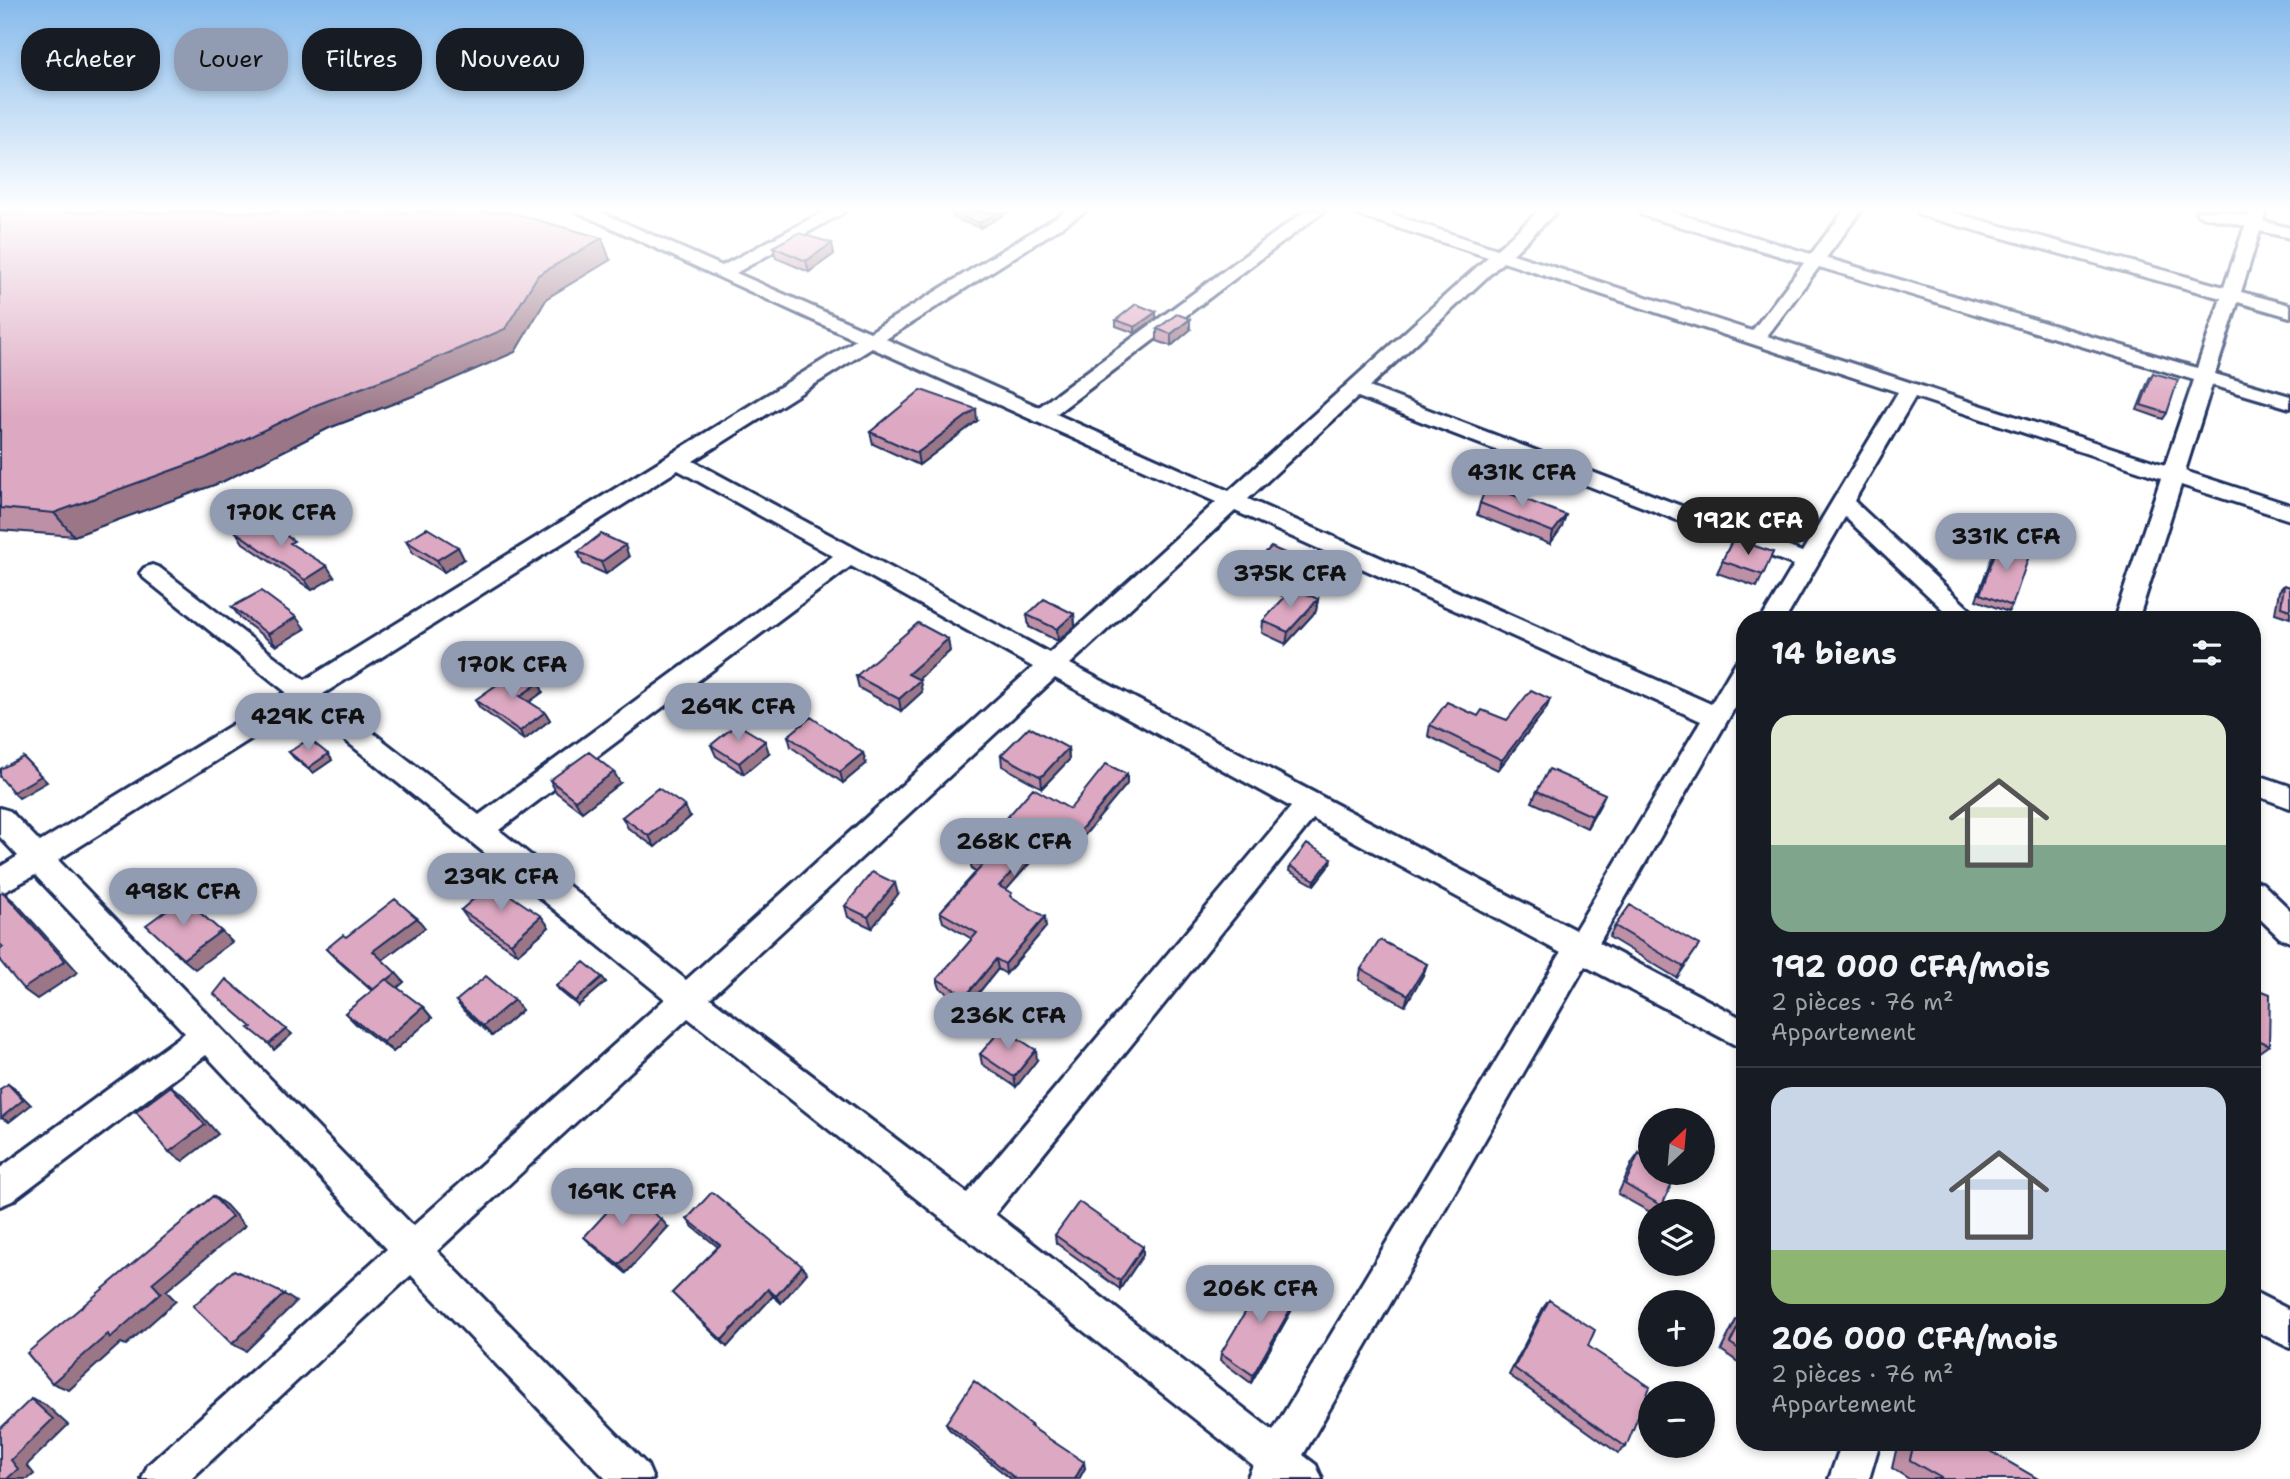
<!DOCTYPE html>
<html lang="fr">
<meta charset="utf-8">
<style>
body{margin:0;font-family:"Shantell Sans",sans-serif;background:#20242c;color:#f1f3f6;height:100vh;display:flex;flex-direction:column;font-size:26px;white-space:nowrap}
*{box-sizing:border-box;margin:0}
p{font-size:23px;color:#9ea1a6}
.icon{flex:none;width:38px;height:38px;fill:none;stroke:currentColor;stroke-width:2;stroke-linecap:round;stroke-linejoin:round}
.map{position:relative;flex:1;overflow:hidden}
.sheet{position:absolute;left:1736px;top:611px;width:525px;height:840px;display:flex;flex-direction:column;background:#171b24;border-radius:28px;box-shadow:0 4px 10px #0003}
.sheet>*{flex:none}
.top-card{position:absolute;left:21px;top:28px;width:665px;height:63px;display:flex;gap:14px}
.needle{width:46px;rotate:26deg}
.tools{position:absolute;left:1638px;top:1108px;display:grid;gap:14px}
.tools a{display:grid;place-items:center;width:77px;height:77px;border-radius:50%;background:#171b24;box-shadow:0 4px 10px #0003;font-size:35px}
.price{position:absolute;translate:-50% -60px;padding:0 16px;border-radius:24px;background:#919bb2;color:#111;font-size:23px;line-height:46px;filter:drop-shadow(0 2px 4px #0008)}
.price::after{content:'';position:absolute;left:50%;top:42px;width:21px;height:16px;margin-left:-10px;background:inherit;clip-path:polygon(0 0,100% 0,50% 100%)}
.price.on{background:#222;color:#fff}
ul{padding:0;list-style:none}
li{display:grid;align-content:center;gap:14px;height:371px;padding:0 35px}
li+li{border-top:2px solid #363941}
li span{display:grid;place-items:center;height:217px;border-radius:21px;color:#555}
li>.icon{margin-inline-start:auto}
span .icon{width:126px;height:126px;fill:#fffc;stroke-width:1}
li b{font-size:30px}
h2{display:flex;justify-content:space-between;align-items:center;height:84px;padding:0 35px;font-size:30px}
.chip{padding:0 24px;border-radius:28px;background:#171b24;box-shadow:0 4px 10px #0003;font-size:24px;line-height:63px}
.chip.on{background:#919bb2;color:#111}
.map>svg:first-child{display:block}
</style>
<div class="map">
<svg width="2290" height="1479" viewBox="0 0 2290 1479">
<rect width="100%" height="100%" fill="#fff"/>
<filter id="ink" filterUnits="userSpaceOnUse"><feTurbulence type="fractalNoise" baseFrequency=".0143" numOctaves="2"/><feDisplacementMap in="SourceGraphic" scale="14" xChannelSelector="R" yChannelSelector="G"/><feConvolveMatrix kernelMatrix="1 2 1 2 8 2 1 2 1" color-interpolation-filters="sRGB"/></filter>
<g filter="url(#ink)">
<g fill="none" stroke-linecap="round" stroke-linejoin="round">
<g stroke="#1b2f5e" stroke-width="6">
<path id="street" d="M575,211H598L722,266L825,211H846L736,273L870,332L1066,211H1086L886,339L1039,407L1305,211H1324L1056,414L1229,491L1488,257L1358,215L1356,211H1382L1497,249L1539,211H1557L1513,254L1752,331L1804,263L1642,215L1640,211H1668L1811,254L1844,211H1861L1826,258L2197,368L2221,298L1920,215L1918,211H1947L2224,287L2245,226L2198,215L2196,211H2226L2248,217L2250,211H2266L2263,221L2290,228V238L2260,231L2241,292L2290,305V317L2238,302L2215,374L2290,396V408L2212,385L2185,471L2290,505V520L2181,485L2138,620H2114L2161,478L1915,397L1854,501L1981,620H1954L1845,517L1785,620H1761L1794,565L1358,397L1248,499L1711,704L1736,662L1745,659V690L1599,943L1745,1020V1050L1585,966L1303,1455L1316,1465L1322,1479H1247L1253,1465L688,1018L437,1251L647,1465L653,1479H606L411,1275L191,1479H142L148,1465L387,1249L206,1055L12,1201L0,1206V1168L185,1033L35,875L0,894V867L18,856L0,837V808L10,811L40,842L286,692L144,578L140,573L144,568L152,565L160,568L305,680L856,340ZM1503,262L1898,392L1802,552L1369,387ZM1819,267L2194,380L2165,465L1767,336ZM872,348L1216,502L1049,653L693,461ZM678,470L833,556L479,815L323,694ZM1235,511L1701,721L1575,930L1070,664ZM851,566L1033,667L686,980L499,830ZM1055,678L1291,807L967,1193L710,998ZM303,706L665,999L413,1226L58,860ZM1313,819L1561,953L1273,1431L995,1214Z
M2252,773L2290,786V808L2252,794Z
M2252,880L2262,883L2290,910V942L2280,938L2252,911Z
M2252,1291L2290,1310V1348L2252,1329Z
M1842,1442H1880L1869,1479H1829Z"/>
</g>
<use href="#street" fill="#fff" fill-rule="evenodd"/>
</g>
<path fill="#be90a6" stroke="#1b2f5e" stroke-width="2" d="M0,212L610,260L547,298L515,352L421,393L329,428L222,482L74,536L0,530Z
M955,212H1009L980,228L953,218L952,213Z
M773,247L834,254L809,272L776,258Z
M1156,312V318L1135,333L1116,326V320Z
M1157,329L1190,330L1171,346L1157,341Z
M2153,373L2167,413L2163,419L2137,410L2149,379Z
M977,421L919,465L873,444L870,432Z
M1480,503L1562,527L1550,544L1477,515Z
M236,532L299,549L334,577L312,590L243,543Z
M1733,539L1773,552L1757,587L1717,573Z
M2000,540L2012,606L2008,612L1976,600L1996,546Z
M406,541L464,559L444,572L413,553Z
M578,552L629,557L606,574L583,564Z
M1250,569L1302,573L1282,595L1250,581Z
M2284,585L2290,587V618L2275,613L2279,591Z
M1318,599L1316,611L1286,644L1262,633L1263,621Z
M232,607L305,629L276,646L241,619Z
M1074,614L1075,626L1058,641L1029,627L1027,615Z
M950,651L918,679L922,692L901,711L859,688L856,676Z
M539,683L543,692L529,702L545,712L550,720L524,740L480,708L475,700Z
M1550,699L1546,709L1498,770L1428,736L1430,725L1478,716L1507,720Z
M788,736L863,753L866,764L843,783L791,747Z
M711,745L769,753L744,774L716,756Z
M1068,748L1069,760L1042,788L1002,766L1001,755Z
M289,752L328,754L332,760L313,773L294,758Z
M1127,774V784L1064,860L1042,849L1006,890L1013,898L1046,927L1006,974L998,969L968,1006L940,988L937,979L972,939L943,922L940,912L976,872L972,870L970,860L1070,809Z
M550,780L620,783L582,812L556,792Z
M1537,791L1600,805L1587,828L1532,802Z
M622,817H690L655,847L628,828Z
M1331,863L1314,885L1289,871L1290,866Z
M898,894L872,928L848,917L845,906Z
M461,910L541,916L549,927L518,954L469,921Z
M417,918L425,928L382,960L404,982L397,988L423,1007L432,1018L393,1052L356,1024L345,1013L372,991L335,958L326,949L346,937Z
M1615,926L1699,945L1677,978L1609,937Z
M1427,964L1423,975L1405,1006L1359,980L1361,969Z
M602,977L606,982L578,1006L560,991L556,986Z
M2252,987L2269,1045L2255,1055L2252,1054Z
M514,1000L522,1010L492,1036L464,1011L456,1001Z
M980,1054L1037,1060L1016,1087L982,1064Z
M1639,1153L1662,1206L1658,1211H1650V1212L1618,1194L1632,1163Z
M687,1219L802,1266L807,1273L781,1303L773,1296L727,1347L672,1293L718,1247L693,1227Z
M668,1227L626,1273L592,1245L584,1237Z
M1055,1235L1143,1247V1255L1120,1289L1056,1243Z
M1298,1296L1295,1304L1251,1383L1220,1360L1221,1353Z
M1549,1300L1626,1447L1618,1453L1509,1375L1543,1308Z
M1745,1313V1367L1721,1350L1736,1320Z
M946,1423L1031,1425L1032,1428L1085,1468L1079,1479H1011L949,1429Z
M1898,1442H1974L2038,1479H1909L1892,1468Z"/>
<path fill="#9b7687" stroke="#1b2f5e" stroke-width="2" d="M999,212H1009L980,228L979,223Z
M602,238L610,260L547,298L515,352L421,393L329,428L222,482L74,536L54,513L538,275Z
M832,243L834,254L809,272L806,261Z
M1156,312V318L1135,333V327Z
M1190,319V330L1171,346V334Z
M976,409L977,421L919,465L917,453Z
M1566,515L1562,527L1550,544L1553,532Z
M625,545L629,557L606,574L601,562Z
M458,547L464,559L444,572L437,560Z
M1303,561L1302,573L1282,595L1283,583Z
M327,566L334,577L312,590L305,580Z
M1318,599L1316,611L1286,644L1288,632Z
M1074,614L1075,626L1058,641L1057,629Z
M296,617L305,629L276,646L268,634Z
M948,639L950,651L911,686L908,674Z
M920,680L922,692L901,711L899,699Z
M539,683L543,692L525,705L520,696Z
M1550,699L1546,709L1498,770L1502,760Z
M545,712L550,720L524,740L520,731Z
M765,741L769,753L744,774L739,763Z
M1068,748L1069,760L1042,788L1041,777Z
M863,753L866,764L843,783L840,772Z
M328,754L332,760L313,773L308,768Z
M23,757L47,782L19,798L13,792Z
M614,772L620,783L582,812L575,800Z
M1127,774V784L1064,860V850Z
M1605,794L1600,805L1587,828L1592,816Z
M685,806L690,817L655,847L649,836Z
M1041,839L1042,849L1001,896L999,886Z
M1332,858L1331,863L1314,885L1315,880Z
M895,883L898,894L872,928L868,917Z
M3,892L16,903L78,972L37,999L23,989Z
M541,916L549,927L518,954L511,943Z
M1045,917L1046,927L1006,974L1005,964Z
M417,918L425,928L381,961L373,951Z
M221,931L232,942L195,969L183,959Z
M996,959L998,969L968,1006L966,996Z
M1427,964L1423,975L1405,1006L1408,995Z
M396,973L404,982L383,1000L374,991Z
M602,977L606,982L578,1006L575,1001Z
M514,1000L522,1010L492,1036L483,1026Z
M423,1007L432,1018L393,1052L383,1042Z
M286,1029L292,1034L274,1050L269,1044Z
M1036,1050L1037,1060L1016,1087L1014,1077Z
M8,1084L15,1089L31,1105L9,1122L1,1118Z
M171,1086L184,1096L218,1134L183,1161L169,1152Z
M213,1196L226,1205L245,1226L166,1291L176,1301L126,1345L121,1343L69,1390L52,1383L152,1283Z
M661,1219L668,1227L626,1273L619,1265Z
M1143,1247V1255L1120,1289V1281Z
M802,1266L807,1273L781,1303L776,1296Z
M768,1289L773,1296L727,1347L722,1340Z
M284,1294L296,1302L246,1351L232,1344Z
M1298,1296L1295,1304L1251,1383L1253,1375Z
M31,1399L46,1405L68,1425L27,1465L34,1474L28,1479H7L11,1460Z
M1084,1462L1085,1468L1079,1479H1075Z"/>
<path fill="#dda8c1" stroke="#1b2f5e" stroke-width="2" d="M0,212H509L602,238L538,275L505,329L409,370L316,405L206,458L54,513L0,508Z
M955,212H999L979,223L952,213Z
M798,233L832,243L806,261L773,247Z
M1136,304L1156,312L1135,327L1116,320Z
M1177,314L1190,319L1171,334L1157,329Z
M2153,373L2178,380L2167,413L2141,405Z
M921,390L976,409L917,453L870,432Z
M1487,485L1566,515L1553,532L1480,503Z
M261,519L294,541L290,543L327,566L305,580L236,532Z
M427,528L458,547L437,560L406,541Z
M601,534L625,545L601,562L578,552Z
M1733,539L1773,552L1763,575L1722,561Z
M2000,540L2031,550L2012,606L1980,594Z
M1271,547L1303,561L1283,583L1250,569Z
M2284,585L2290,587V610L2281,607Z
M1293,588L1318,599L1288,632L1263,621Z
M261,591L296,617L268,634L232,607Z
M1044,599L1074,614L1057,629L1027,615Z
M918,623L948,639L908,674L920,680L899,699L856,676Z
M519,669L539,683L520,696L545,712L520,731L475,700Z
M1531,690L1550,699L1502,760L1430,725L1447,702L1478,716L1482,710L1507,720Z
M811,717L863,753L840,772L788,736Z
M737,724L765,741L739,763L711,745Z
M1029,727L1068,748L1041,777L1001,755Z
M309,739L328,754L308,768L289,752Z
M589,752L614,772L575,800L550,780Z
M23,757L41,776L13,792L0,777V769Z
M1106,764L1127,774L1064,850L1041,839L999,886L1012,893L1010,896L1045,917L1005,964L996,959L966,996L937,979L977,933L940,912L982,866L970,860L1033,788L1070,809Z
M1549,769L1605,794L1592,816L1537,791Z
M658,788L685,806L649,836L622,817Z
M1307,844L1332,858L1315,880L1290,866Z
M872,872L895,883L868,917L845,906Z
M492,883L541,916L511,943L461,910Z
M3,892L65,961L23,989L0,961V949L3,947L0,944V894Z
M183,898L221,931L183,959L146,925Z
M395,899L417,918L373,951L396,973L387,980L386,979L373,990L326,949L343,935L346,937Z
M1630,905L1699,945L1684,967L1615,926Z
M1380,940L1427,964L1408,995L1361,969Z
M584,962L602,977L575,1001L556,986Z
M486,976L514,1000L483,1026L456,1001Z
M226,979L286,1029L269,1044L249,1028L252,1027L214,994Z
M386,979L423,1007L383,1042L345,1013Z
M2252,987L2270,994L2269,1045L2252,1038Z
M1002,1028L1036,1050L1014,1077L980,1054Z
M8,1084L23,1100L1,1118L0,1089Z
M171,1086L205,1125L169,1152L136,1112Z
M1639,1153L1650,1160V1172H1673L1676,1174L1662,1206L1625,1184Z
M626,1191L661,1219L619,1265L584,1237Z
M712,1192L802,1266L776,1296L768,1289L722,1340L672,1293L720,1245L687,1219Z
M213,1196L232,1217L152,1283L161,1293L110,1338L108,1334L52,1383L27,1353Z
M1079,1202L1143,1247L1120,1281L1055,1235Z
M234,1270L284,1294L232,1344L193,1306Z
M1267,1276L1298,1296L1253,1375L1221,1353Z
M1549,1300L1595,1330L1588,1346L1650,1387L1626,1447L1514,1368Z
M1745,1313V1353L1730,1343Z
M974,1381L1031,1425L1030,1426L1084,1462L1075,1479H1016L946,1423Z
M31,1399L53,1419L11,1460L18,1469L7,1479H0V1429Z
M1914,1442H1974L2038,1479H1943L1910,1460Z"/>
</g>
<linearGradient id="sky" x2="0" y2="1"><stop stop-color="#86baeb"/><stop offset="0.5" stop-color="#fff"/><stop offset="1" stop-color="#fff" stop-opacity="0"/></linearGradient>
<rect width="2290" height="419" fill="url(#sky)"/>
</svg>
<div class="tools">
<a><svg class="needle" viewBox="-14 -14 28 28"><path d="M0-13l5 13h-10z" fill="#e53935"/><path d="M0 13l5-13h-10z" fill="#9ea1a6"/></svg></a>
<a><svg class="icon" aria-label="layers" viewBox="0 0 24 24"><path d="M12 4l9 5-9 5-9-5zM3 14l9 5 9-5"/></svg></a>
<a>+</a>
<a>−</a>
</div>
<b class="price" style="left:1522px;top:509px">431K CFA</b>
<b class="price" style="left:281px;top:549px">170K CFA</b>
<b class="price on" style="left:1748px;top:557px">192K CFA</b>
<b class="price" style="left:2006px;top:573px">331K CFA</b>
<b class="price" style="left:1290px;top:610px">375K CFA</b>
<b class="price" style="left:512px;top:701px">170K CFA</b>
<b class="price" style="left:738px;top:743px">269K CFA</b>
<b class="price" style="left:308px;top:753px">429K CFA</b>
<b class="price" style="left:1014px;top:878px">268K CFA</b>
<b class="price" style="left:501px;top:913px">239K CFA</b>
<b class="price" style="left:183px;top:928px">498K CFA</b>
<b class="price" style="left:1008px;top:1052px">236K CFA</b>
<b class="price" style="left:622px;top:1228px">169K CFA</b>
<b class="price" style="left:1260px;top:1325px">206K CFA</b>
<div class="top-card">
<a class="chip">Acheter</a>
<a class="chip on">Louer</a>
<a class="chip">Filtres</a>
<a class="chip">Nouveau</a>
</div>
<section class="sheet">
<h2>14 biens<svg class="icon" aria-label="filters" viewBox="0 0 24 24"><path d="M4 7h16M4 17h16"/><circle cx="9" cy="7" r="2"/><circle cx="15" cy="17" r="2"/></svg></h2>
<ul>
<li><span style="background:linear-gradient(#dfe7d0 60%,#7fa58c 0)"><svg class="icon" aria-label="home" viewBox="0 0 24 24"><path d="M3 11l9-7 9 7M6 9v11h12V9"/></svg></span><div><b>192 000 CFA/mois</b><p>2 pièces · 76 m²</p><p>Appartement</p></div></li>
<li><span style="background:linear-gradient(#c9d6e8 75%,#8fb573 0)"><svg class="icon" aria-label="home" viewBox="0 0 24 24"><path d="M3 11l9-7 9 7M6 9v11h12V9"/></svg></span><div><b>206 000 CFA/mois</b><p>2 pièces · 76 m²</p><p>Appartement</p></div></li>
</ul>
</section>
</div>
